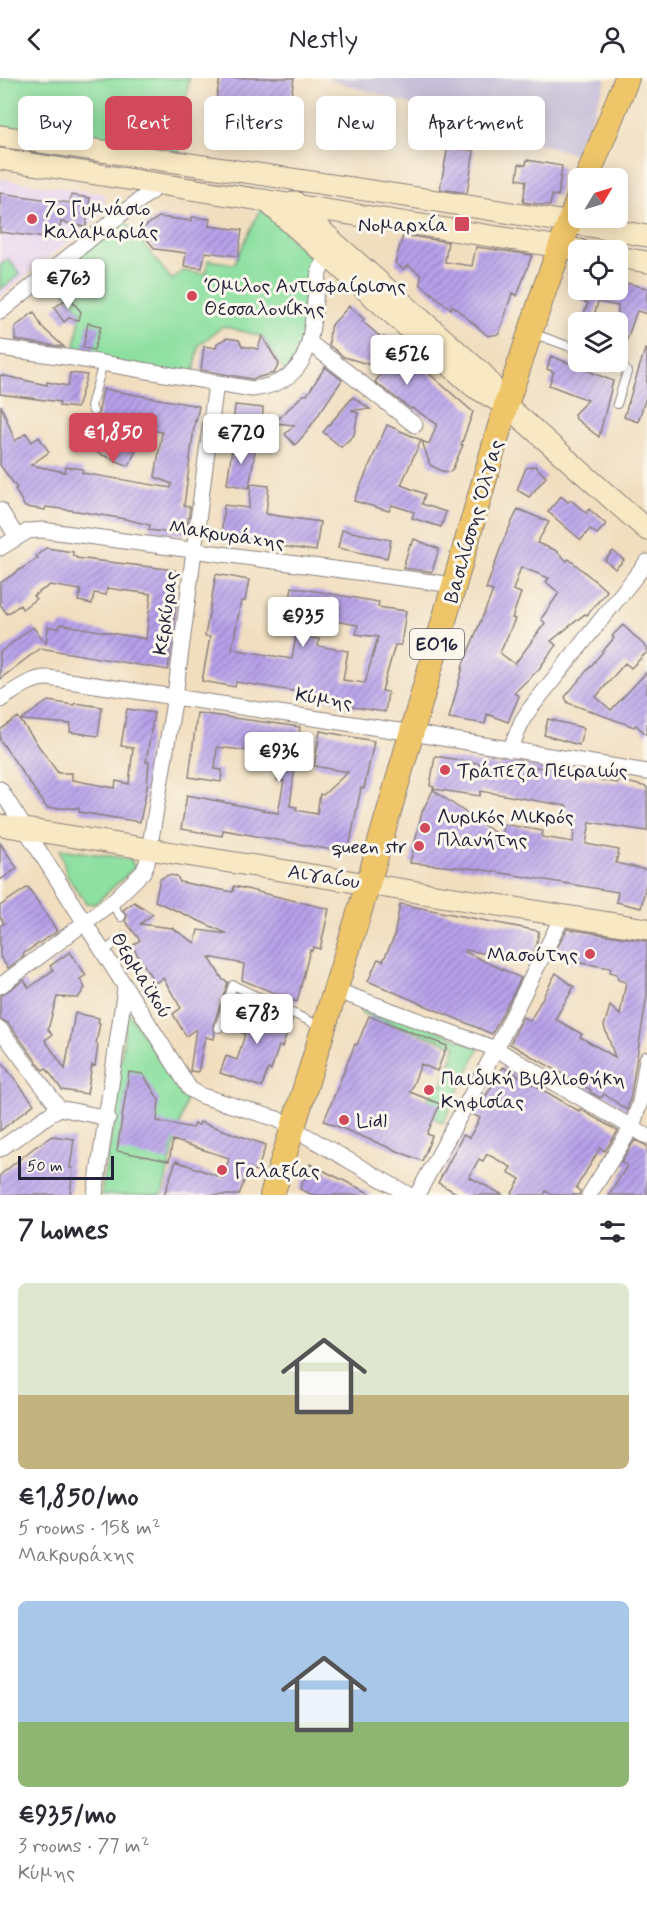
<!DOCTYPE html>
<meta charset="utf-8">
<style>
body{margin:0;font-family:Mynerve,sans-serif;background:#f7f7f7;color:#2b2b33;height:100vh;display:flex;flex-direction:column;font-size:22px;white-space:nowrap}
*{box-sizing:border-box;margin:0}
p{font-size:20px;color:#7c7c81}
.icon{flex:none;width:33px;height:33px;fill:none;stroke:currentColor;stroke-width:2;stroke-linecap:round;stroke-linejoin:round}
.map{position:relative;height:1117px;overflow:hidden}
.sheet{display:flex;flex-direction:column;background:#fff;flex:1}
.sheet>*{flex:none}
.guide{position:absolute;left:18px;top:18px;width:612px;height:54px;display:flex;gap:12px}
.needle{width:39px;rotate:52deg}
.fabs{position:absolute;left:568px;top:90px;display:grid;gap:12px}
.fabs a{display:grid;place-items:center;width:60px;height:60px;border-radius:9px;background:#fff;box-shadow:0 3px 15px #0003;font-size:30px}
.scale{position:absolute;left:18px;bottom:15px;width:96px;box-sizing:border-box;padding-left:6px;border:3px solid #22223b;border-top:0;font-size:16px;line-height:21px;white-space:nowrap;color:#22223b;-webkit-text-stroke:4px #fbf7ec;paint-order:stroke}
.price{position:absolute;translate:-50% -51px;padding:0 14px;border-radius:6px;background:#fff;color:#222;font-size:20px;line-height:39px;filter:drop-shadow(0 2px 3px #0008)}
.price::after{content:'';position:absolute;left:50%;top:36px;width:18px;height:14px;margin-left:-9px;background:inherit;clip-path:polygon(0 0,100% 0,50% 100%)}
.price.current{background:#d1495b;color:#fff}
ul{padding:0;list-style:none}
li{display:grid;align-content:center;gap:12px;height:318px;padding:0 18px}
li span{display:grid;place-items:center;height:186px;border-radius:9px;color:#555}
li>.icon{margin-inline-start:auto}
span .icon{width:108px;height:108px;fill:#fffc;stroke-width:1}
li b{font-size:26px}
h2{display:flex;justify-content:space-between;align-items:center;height:72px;padding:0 18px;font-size:26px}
.pill{padding:0 21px;border-radius:9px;background:#fff;box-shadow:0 3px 15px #0003;font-size:21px;line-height:54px}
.pill.current{background:#d1495b;color:#fff}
header{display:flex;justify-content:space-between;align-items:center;height:78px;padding:0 18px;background:#fff;font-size:27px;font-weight:600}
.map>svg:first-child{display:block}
</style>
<header><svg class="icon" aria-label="back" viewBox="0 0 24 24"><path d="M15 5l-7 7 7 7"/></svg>Nestly<svg class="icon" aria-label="person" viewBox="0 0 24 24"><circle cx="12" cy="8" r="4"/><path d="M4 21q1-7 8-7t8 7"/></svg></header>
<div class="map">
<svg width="647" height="1117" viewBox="0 0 647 1117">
<defs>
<pattern id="building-hatch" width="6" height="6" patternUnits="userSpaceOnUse" patternTransform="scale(1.5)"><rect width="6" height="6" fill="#b7a0ea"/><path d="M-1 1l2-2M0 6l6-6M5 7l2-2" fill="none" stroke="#9482bf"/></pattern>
</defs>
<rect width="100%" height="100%" fill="#fbf7ec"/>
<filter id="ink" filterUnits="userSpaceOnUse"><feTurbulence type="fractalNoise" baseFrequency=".0167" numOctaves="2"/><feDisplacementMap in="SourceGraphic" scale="12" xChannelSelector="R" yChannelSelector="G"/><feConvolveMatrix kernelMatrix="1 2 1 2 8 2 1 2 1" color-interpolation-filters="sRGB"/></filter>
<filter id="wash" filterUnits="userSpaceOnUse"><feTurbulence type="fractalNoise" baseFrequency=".008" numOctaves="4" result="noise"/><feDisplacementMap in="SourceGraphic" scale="24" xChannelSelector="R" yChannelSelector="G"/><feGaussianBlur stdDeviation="1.35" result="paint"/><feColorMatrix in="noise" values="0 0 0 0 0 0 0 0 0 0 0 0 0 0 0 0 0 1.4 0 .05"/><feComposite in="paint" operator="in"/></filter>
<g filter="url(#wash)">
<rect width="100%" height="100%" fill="#f1debf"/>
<path fill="#e7d2ef" d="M0,101L104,116L107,133L0,219Z"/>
<path fill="#c8bfd8" d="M324,0H603L606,3L595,30L581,78Z"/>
<path fill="#8ee0a1" stroke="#58816e" stroke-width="1.5" d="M0,0H189L179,76L0,49Z
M261,130L320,190L310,265L288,300L263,259L223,248L199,267L193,300L73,280L81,234L49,194L120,137L172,202L182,193L206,196L208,182L234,186Z
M8,181L20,196L0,212V188Z
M60,771L130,781L135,789L95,826L86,825L67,798Z
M361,919L479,970L443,1045L424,1035L434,1004L442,1008L456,968L361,935Z
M127,932L186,1022L162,1117H101L114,1041Z"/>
<g id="blocks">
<path fill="url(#building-hatch)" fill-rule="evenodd" d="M220,0H294L283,70L209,60Z
M448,68L474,73L467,115L440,111Z
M527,82L562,88L558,118L552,117L550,128L523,124L526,103L517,101L519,86L526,87Z
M0,115L70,125L71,117L90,120L86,149L61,144L59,156L53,155L52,161L0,154Z
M159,139L192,143V139L210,141L209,148L242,152L238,178L205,174L202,190L184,188L186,175L155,171L140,152Z
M403,157L448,164L445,184L472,188L476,169L532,177L517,218L512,215L499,256L488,258L452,227L451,231L420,206L421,197L408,187L403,191L395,185Z
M618,203L647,210V236L637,233L620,281H618V228L598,224L592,244H581L588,225L581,223L584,212H618Z
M69,219L81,234L79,242L69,240L64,244L54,230Z
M349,228L364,241L362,243L383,261L384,259L401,274L402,272L473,334L461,367H463L453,390L450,394L442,393L430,387L422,363L429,366L437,346L412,330L411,331L375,304L385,291L344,279L329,267L330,249Z
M34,234L42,249L64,269L15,262V249Z
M88,245L101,248L94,272L83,270Z
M262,258L279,286L274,295L252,301L201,292L204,268L216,270L217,265L227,260L239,262L242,268L258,271Z
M645,271L647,272V316L638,344L624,339Z
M551,278L613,303L599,359L576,341L574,336L588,322L549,307L554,294L547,291Z
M325,289L342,302L306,355L295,367L285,356L295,347L274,345L303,317H307Z
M70,295L87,297L77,330L59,328L60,324L0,316V297L47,307V304L68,308Z
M103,311L199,328L196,343L195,342L184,428L190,429L186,457L149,452L150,447L125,441L77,433L46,429L45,432L25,429L15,411L17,410L0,387L1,327L15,363L26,355L32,364L39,359L49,374L31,387L65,394L66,389L83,391L82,395L171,410L172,406L155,399L162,354L145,351L129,388L81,368L92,341L97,343Z
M353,319L370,331L351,332L358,335L354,357L341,369L323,354Z
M235,327L263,330L262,349L233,346Z
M387,347L421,362L401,407L425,416L422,426L446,434L441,449L412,440L414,434L392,427L389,433L354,423Z
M233,364L256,367L249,410L227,406Z
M535,388L546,399L529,419L517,412L526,390Z
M251,406L269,408L266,436L320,444L316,473L221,460L224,427L249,430Z
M561,418L568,424L571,422L586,435L589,431L606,446L597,456L590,451L581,462L548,434Z
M518,431L549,444L537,465L555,472L567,483L569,481L607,513L587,537L585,536L551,563L556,567L539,591L514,615L519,618L508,644L487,636L485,646L449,640L463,589H462L493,513L486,511L503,463ZM521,489L549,500L546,504L559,515L541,541L545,545L515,586L500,575L515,541L512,540L521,515L513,512Z
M342,452L391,462L387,480L338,470Z
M414,461L439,471L432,494L403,490L410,466L412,467Z
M46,470L73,474V478H76V480L175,492L171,526L176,527L168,592L40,570L0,601V574L33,549L46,565L48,549L59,550L60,546L146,561L151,516L107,510L106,517L94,515L92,526L78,523L81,512L50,507L33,518L36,521L22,531L20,527L7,536L0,526V505L38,480L36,478Z
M613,473L624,482L615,491L605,482Z
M216,496L249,502L245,523H241L232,571L292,581L296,558L319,561L318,568L348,573L343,602L365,605L378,559L356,556L358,547L317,540L318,536L300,533V530L289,528L292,509L379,524L378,529L406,533L401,567H395L382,613L388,614L385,634L339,627L340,623L318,620L319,617L236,604L235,609L202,603L210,559L205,558Z
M623,547L647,570V574L631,590L625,585L596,619L611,632L647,594V657L636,647L634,649L568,625L565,619L614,560L612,558Z
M48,623L74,627L75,625L102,629L98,658L70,654L71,646L21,642Z
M127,631L154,635L146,684H149L147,709L140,744L79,734V730H47L0,662V652L18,639L58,695H72V702L115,710L116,703L129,706L133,670L121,668Z
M197,635L300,649L290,728L297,729L296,732L317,736L320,716L323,717L348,694L314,688L320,653L374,663L364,711L361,710L348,775L223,752L222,758L181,751L187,717L278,735L284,703L277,702L280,681L257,678L258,674L217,669L215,691L222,692L221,704L189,699Z
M548,641L584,650L579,667L544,657Z
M435,678L501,689L502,684L555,692V696L618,705V702L647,709V753L590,744L586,766L619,772L616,785L647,792V801L641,830L616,824L618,814L478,791L410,785L422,734L433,712L501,759L503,746L543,753L542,759L573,764L576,737L566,735L567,728L481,713L480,718L433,711L434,709L430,708Z
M0,765L17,790L0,802Z
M168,797L177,798L180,804L233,814L234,808L329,831L320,871L313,869L312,873L310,872L297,924L242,902L244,886L209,879L223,902L228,904L213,948L215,955L214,961L205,959L198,994L190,993L196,951L186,958L180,948L173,936L181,930L163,900L155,905L132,868L140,862L125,843L127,838L123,832L134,824L153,836L140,846L172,850L195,865L198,852L228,856L155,823L160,801Z
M28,809L57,853L23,876L24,878L8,890L0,879V848L4,845L0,839V828Z
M400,826L539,853L536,869L529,883L466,872L465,874L521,900L492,956L368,903L378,881L383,883L394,859Z
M567,851L647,863V917L630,1022L627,1032L604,1016L601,1020L590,1014L591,1012L510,966L523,939L530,943L556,895L574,909L555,941L582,956L580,959L615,979L604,948L610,928L620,937L626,904L618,902L617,896L610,894L611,890L563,882L565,880L556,872Z
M70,874L86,897L80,901L85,910L78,920L57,919L48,951L52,957L45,962L65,991L75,935L99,940L98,945H100L96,966L98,967L95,988L92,987L87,1016L62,1012L46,990L43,992L8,945L0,941V918L24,902L29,910L53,892L50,888Z
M246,925L292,942L282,969L279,968L271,992L268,991L262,1009L220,995L226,978L237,982L245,956L236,952Z
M369,938L447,968L437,993L421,986L410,1014L440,1026L427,1056L432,1058L422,1083L324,1043L355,966L357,967Z
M0,982L34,1026L0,1053Z
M503,989L579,1033L580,1031L618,1053L605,1073L600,1070L593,1082L576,1110L580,1113L579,1117H552L546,1113L544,1117H511L520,1101L508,1094L511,1089L487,1076L483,1083L479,1081L469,1099L503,1117H460L438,1105L463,1057L469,1060L480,1040L472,1036L483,1016L486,1018Z
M129,994L143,996L159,1022L157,1043L193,1050L194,1046L199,1047L200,1044L266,1067L257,1093L249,1090L239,1117H164L176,1083L223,1100L229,1080L173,1062L169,1083L117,1073Z
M52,1058L74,1061L70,1090H73L70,1117H0V1097L35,1069Z
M635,1062L647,1068V1117H609L627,1088L621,1084Z
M310,1086L373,1117H313L300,1111Z"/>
</g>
</g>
<g filter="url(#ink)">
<use href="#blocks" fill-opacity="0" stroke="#8a807d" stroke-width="1.5"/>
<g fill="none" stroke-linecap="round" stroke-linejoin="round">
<g stroke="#8a807d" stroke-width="10">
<path id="lane" d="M532,255L579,272
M609,284L624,289L627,294L617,326
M93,333L91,328L103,285
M111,825L121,839
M103,874L125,858
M219,950L233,907L322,949"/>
</g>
<g stroke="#8a807d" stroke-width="17">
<path id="street" d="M0,234L120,137L161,106
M310,265L415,347
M0,270L73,280L252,311C312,304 310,262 316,214C318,200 318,190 328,180
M0,432L17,459
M0,470L28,453L42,452L454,507
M0,622C15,613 31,599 49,600L412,655L647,694
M510,672L522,643L529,632L647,484
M0,711L190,1011L202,1018L277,1041L409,1117
M0,908L111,825L143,794L147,785L175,618L216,305
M335,912L496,971L647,1058
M0,951L59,1030
M0,1071L59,1030L108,1040
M95,1117L125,910
M417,1117L496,971L563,837
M589,1117L632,1049L640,1024L647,981"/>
</g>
<g stroke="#8a807d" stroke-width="23">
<path id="secondary" d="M0,58C216,90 432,120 647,158
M0,81L580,172
M265,122L474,309L500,324
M295,124L306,138L334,164L483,296L506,327L647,452
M618,179L647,184
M0,747L647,851"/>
</g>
<g stroke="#8a807d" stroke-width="26">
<path id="primary" d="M587,100L627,0
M272,1117L368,806L506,327L545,210L579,119"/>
</g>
<use href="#lane" stroke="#fff" stroke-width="8"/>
<use href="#street" stroke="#fff" stroke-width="15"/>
<use href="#secondary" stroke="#f8e8c3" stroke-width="21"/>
<use href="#primary" stroke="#eec569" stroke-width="24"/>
</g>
</g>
<g fill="#d1495b" stroke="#fbf7ec" stroke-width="2">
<circle cx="32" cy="141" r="6"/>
<rect x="454" y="138" width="16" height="16" rx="3"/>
<circle cx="192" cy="218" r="6"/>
<circle cx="445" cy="692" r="6"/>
<circle cx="425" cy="750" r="6"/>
<circle cx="419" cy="768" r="6"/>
<circle cx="590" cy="876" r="6"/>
<circle cx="429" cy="1012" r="6"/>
<circle cx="344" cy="1042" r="6"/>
<circle cx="222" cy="1092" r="6"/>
</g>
<g text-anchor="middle" stroke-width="6" stroke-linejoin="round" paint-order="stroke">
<rect fill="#fbf7ec" stroke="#636270" stroke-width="1.5" x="410" y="551" width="54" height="30" rx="4.5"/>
<g font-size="18" font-weight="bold" fill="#22223b">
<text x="437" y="572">ΕΟ16</text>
</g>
<g font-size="20" fill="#22223b" stroke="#fbf7ec" text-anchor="start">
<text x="44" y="137">7ο Γυμνάσιο<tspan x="44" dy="23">Καλαμαριάς</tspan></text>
<text x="448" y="153" text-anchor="end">Νομαρχία</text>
<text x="204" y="214">Όμιλος Αντισφαίρισης<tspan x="204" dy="23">Θεσσαλονίκης</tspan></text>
<text x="457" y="699">Τράπεζα Πειραιώς</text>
<text x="437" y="745">Λυρικός Μικρός<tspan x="437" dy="23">Πλανήτης</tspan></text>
<text x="407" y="775" text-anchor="end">queen str</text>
<text x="578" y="883" text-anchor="end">Μασούτης</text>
<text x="441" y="1007">Παιδική Βιβλιοθήκη<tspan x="441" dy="23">Κηφισίας</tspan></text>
<text x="356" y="1049">Lidl</text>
<text x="234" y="1099">Γαλαξίας</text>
</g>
<g font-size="20" fill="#22223b" stroke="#fbf7ec">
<text transform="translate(473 443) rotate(-74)" y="7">Βασιλίσσης Όλγας</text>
<text transform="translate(227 456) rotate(8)" y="7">Μακρυράχης</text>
<text transform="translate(165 535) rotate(-82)" y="7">Κερκύρας</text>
<text transform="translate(324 620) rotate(9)" y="7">Κύμης</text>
<text transform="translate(324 798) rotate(9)" y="7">Αιγαίου</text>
<text transform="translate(142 897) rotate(58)" y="7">Θερμαϊκού</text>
</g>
</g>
</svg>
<div class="fabs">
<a><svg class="needle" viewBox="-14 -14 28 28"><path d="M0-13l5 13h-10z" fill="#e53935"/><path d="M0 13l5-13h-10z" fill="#7c7c81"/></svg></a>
<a><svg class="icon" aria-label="locate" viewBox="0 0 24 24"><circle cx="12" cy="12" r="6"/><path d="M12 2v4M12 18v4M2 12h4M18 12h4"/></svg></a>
<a><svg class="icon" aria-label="layers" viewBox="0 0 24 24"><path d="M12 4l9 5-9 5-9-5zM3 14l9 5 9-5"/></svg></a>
</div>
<div class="scale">50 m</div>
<b class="price" style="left:68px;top:232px">€763</b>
<b class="price" style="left:407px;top:308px">€526</b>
<b class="price current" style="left:113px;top:386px">€1,850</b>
<b class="price" style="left:241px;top:387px">€720</b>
<b class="price" style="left:303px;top:570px">€935</b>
<b class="price" style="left:279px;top:705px">€936</b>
<b class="price" style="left:257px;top:967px">€783</b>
<div class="guide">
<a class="pill">Buy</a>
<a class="pill current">Rent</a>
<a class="pill">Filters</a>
<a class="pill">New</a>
<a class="pill">Apartment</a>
</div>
</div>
<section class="sheet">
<h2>7 homes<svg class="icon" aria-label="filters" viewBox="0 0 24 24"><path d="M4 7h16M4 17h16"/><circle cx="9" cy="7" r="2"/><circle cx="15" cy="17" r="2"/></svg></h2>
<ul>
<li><span style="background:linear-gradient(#dfe7d0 60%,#c2b280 0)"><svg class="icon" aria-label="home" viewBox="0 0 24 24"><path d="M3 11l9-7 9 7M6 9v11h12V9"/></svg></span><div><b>€1,850/mo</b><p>5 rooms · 158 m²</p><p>Μακρυράχης</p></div></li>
<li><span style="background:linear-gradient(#a9c7e8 65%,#8fb573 0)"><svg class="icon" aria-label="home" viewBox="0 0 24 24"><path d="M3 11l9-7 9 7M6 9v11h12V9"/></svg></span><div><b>€935/mo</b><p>3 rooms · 77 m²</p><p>Κύμης</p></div></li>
</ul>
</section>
